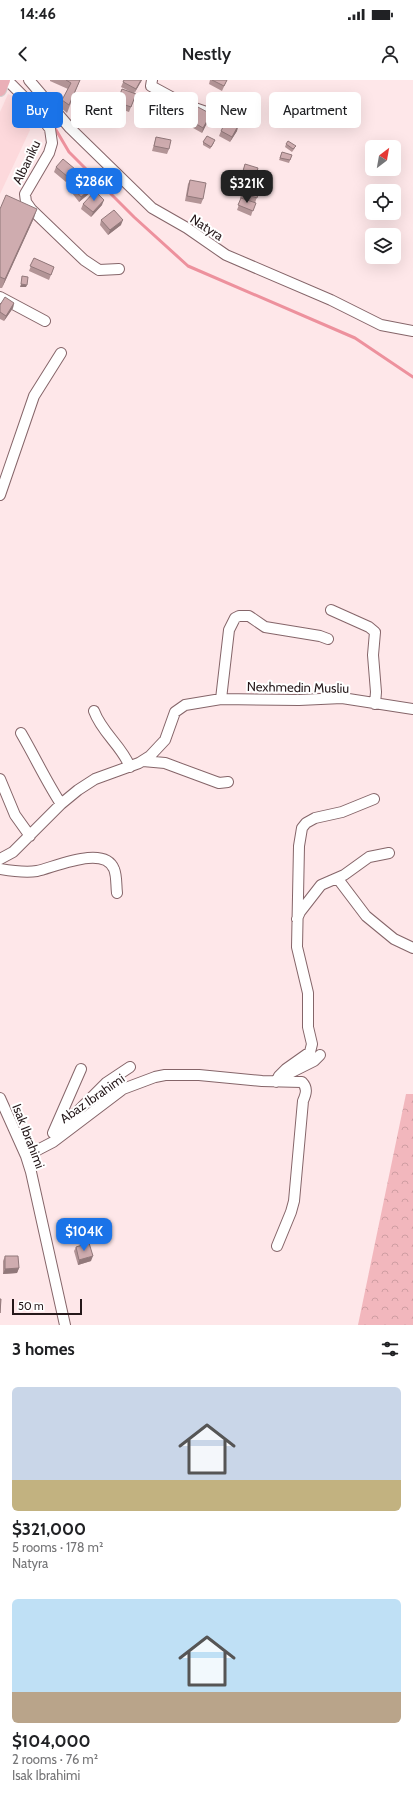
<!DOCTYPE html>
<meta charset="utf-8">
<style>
body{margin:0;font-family:Cabin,sans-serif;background:#f6f6f6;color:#202124;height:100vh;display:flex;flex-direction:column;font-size:15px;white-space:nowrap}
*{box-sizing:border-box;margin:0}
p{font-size:13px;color:#757577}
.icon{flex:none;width:22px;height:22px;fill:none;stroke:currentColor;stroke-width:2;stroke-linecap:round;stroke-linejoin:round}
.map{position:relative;height:1245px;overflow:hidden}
.panel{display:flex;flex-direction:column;background:#fff;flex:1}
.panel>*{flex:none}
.guide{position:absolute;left:12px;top:12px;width:389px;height:36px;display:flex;gap:8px}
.needle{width:26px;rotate:31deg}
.tools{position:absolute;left:365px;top:60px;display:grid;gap:8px}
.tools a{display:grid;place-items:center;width:36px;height:36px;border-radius:6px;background:#fff;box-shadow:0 4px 16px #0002;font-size:20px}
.scale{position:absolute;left:12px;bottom:10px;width:70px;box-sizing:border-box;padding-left:4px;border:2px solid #25181a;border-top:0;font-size:11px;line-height:14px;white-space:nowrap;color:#25181a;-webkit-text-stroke:3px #fff;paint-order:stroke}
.price{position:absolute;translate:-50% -34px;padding:0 9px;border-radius:8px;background:#1a73e8;color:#fff;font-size:13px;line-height:26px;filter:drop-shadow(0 1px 2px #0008)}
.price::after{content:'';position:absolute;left:50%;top:24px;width:12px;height:9px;margin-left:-6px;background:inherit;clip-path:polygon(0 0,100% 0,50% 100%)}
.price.current{background:#222;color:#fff}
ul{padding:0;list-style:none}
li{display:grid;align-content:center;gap:8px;height:212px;padding:0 12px}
li span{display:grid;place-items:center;height:124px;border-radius:6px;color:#555}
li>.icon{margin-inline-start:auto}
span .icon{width:72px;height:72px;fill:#fffc;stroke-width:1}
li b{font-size:17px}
h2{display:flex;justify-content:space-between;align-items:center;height:48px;padding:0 12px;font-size:17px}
.chip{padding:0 14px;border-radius:6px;background:#fff;box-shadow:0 4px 16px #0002;font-size:14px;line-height:36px}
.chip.current{background:#1a73e8;color:#fff}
.status{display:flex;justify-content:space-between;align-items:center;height:28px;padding:0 20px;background:#fff;direction:ltr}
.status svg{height:11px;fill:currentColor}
header{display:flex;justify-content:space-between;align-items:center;height:52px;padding:0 12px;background:#fff;font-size:18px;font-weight:600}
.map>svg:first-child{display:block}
</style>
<div class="status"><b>14:46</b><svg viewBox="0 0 49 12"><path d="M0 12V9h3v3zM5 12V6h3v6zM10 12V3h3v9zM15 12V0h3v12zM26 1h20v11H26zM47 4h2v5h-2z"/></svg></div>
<header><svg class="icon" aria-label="back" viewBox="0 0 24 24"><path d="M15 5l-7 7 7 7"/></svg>Nestly<svg class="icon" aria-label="person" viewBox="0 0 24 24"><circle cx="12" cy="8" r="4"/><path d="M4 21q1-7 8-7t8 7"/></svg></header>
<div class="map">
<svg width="413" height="1245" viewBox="0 0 413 1245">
<defs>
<pattern id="forest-crowns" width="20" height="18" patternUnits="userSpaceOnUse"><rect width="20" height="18" fill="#f2b7bd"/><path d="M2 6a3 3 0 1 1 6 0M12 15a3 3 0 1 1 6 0" fill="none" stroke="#cf9da2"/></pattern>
</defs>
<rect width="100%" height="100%" fill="#fee7e9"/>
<path fill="#fdd9dc" d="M8,14L20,19L30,50L0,114V32Z"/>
<path fill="url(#forest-crowns)" d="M406,1014H413V1245H358Z"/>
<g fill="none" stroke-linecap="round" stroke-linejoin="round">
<path stroke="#ed919d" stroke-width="3" d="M35,21L46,33L69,72L134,137L188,186L355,258L413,297"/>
<g stroke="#856569" stroke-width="12">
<path id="minor" d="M7,0L32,25L50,49L52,63L49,73L25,114L26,122L31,129L84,180L99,190L119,189
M29,0L70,48L152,128L187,148L226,175L331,220L381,245L413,251
M152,0L151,6L186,25L212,34
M0,217L45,241
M0,415L34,316L61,273
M331,530L369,547L375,552L373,575L376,612L375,624
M221,619L229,550L235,538L239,536H249L265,547L320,556L328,559
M94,631C102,653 122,666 130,687
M21,653C35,677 46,701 61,724
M143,681L165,683L219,703L228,702
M0,699L15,735L30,756
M0,779L13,772L61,724L78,710L95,699L139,683L150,676L165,660L175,632L185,625L221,619L299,620L342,618L413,629
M0,789C12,791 25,793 37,791C53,788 104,764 114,789C117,796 116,806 117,813
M338,799L366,836L394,859L413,868
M297,839L300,832L321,805L344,795L369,777L389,773
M284,996L314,981L320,975
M276,1002L279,996L286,989L310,972L312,964L308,947V913L297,867L299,766L302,748L306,743L315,738L342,732L374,719
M0,1018L26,1076L31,1092L65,1245
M53,1053L64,1045L106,1003L130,987
M53,1053L81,989
M26,1076L53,1062L123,1009L155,997L165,995H199L262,1001L302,1002C308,1008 306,1014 303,1021L294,1121L291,1132L277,1166"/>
</g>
<g stroke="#d3d1d1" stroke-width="14">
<path id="major" d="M0,10L4,0"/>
</g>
<use href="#minor" stroke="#fff" stroke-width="10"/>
<use href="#major" stroke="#eaafb7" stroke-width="12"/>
</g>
<path fill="#b29496" d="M50,0H80L67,33L60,27L68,9L50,1Z
M124,0H142L134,13L136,14L129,32L115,27L122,9L131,12L121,7Z
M210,0H227L222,11L209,4Z
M143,30L152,33L150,39L140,36Z
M211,34L209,39L202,53L186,44L188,39Z
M238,46L237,51L230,62L219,56L221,51Z
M156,57L169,69L167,74L152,71Z
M203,62L214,63L210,69L203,65Z
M286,64L295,68L292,72L285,67Z
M282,72L292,75L289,83L279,80Z
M245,84L254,102L252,107L239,103Z
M56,87L73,94L66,102L54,92Z
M190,100L203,119L201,124L185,121L188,104Z
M70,104L91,112L79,122L69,109Z
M244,106L259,110L251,136L237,130L241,119L240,118Z
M83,124L102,125L91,137L81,129Z
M0,129L34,138L2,208H0Z
M101,140L121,145L108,155L100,145Z
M34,178L54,187L49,200L29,191Z
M14,223L13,228L4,241L0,239V225Z
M76,1167L91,1181L78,1185L74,1171Z
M5,1176L19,1188L17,1193L3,1194V1181Z"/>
<path fill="#91787a" d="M141,0H142L134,14L136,9Z
M211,34L209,39L202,53L203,48Z
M238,46L237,51L230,62L232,57Z
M75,89L73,94L66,102L68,97Z
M93,107L91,112L79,122L81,117Z
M104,120L102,125L91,137L93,132Z
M37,129L34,138L2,208L5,199Z
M123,140L121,145L108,155L110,150Z
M21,204L27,205L26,207H20Z
M14,223L13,228L4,241L6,236Z
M93,1176L91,1181L78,1185L79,1180Z
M19,1188L17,1193L3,1194L5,1189Z"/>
<path fill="#cfacaf" stroke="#91787a" d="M66,0H80L69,25L62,20L71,3Z
M124,0H141L136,9L123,2Z
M212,0H227L224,6Z
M122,9L136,14L131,27L117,22Z
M196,26L211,34L203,48L188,39Z
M143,30L152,33L151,36L141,34Z
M227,39L238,46L232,57L221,51Z
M207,56L215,60L211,67L203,62Z
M156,57L171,60L169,69L154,66Z
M288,61L296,66L293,69L286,64Z
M282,72L292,75L290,80L280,78Z
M63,79L75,89L68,97L56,87Z
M245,84L258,88L254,102L241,98Z
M82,94L93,107L81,117L70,104Z
M190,100L206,103L203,119L187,116Z
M244,106L259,110L257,118L242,113Z
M95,111L104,120L93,132L83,124Z
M6,115L37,129L5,199L0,197V129Z
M241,118L256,123L253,131L238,125Z
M114,130L123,140L110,150L101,140Z
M34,178L54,187L51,195L30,186Z
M22,196L28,197L27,205L21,204Z
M5,217L14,223L6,236L0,232V225Z
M89,1163L93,1176L79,1180L76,1167Z
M5,1176H18L19,1188L5,1189Z
M0,1219H1L0,1233Z"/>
<g text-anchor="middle" stroke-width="4" stroke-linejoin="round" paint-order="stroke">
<g font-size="13" fill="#25181a" stroke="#fff">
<text transform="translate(26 82) rotate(-64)" y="5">Albaniku</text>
<text transform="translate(207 147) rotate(33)" y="5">Natyra</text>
<text transform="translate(298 607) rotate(1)" y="5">Nexhmedin Musliu</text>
<text transform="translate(92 1018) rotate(-35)" y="5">Abaz Ibrahimi</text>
<text transform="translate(29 1056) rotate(69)" y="5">Isak Ibrahimi</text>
</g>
</g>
</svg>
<div class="tools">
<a><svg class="needle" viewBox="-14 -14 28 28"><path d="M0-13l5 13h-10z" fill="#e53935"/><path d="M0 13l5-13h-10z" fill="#757577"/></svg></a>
<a><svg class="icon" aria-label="locate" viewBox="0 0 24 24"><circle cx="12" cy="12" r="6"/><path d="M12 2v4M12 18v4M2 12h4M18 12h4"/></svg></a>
<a><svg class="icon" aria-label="layers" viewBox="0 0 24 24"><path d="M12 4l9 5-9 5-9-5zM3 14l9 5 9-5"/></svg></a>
</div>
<div class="scale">50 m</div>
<b class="price" style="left:94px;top:122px">$286K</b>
<b class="price current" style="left:247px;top:124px">$321K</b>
<b class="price" style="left:84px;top:1172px">$104K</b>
<div class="guide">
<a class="chip current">Buy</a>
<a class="chip">Rent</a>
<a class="chip">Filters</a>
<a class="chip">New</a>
<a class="chip">Apartment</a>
</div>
</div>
<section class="panel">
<h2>3 homes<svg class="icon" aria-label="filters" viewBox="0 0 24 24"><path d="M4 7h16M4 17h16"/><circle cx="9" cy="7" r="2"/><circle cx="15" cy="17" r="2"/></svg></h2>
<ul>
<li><span style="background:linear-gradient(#c9d6e8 75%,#c2b280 0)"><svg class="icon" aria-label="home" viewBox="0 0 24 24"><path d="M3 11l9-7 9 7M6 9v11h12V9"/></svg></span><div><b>$321,000</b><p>5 rooms · 178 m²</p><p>Natyra</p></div></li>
<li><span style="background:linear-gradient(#bfe0f5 75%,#b9a48a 0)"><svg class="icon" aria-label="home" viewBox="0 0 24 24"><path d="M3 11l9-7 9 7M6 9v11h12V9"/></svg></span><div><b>$104,000</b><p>2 rooms · 76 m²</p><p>Isak Ibrahimi</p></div></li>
</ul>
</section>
